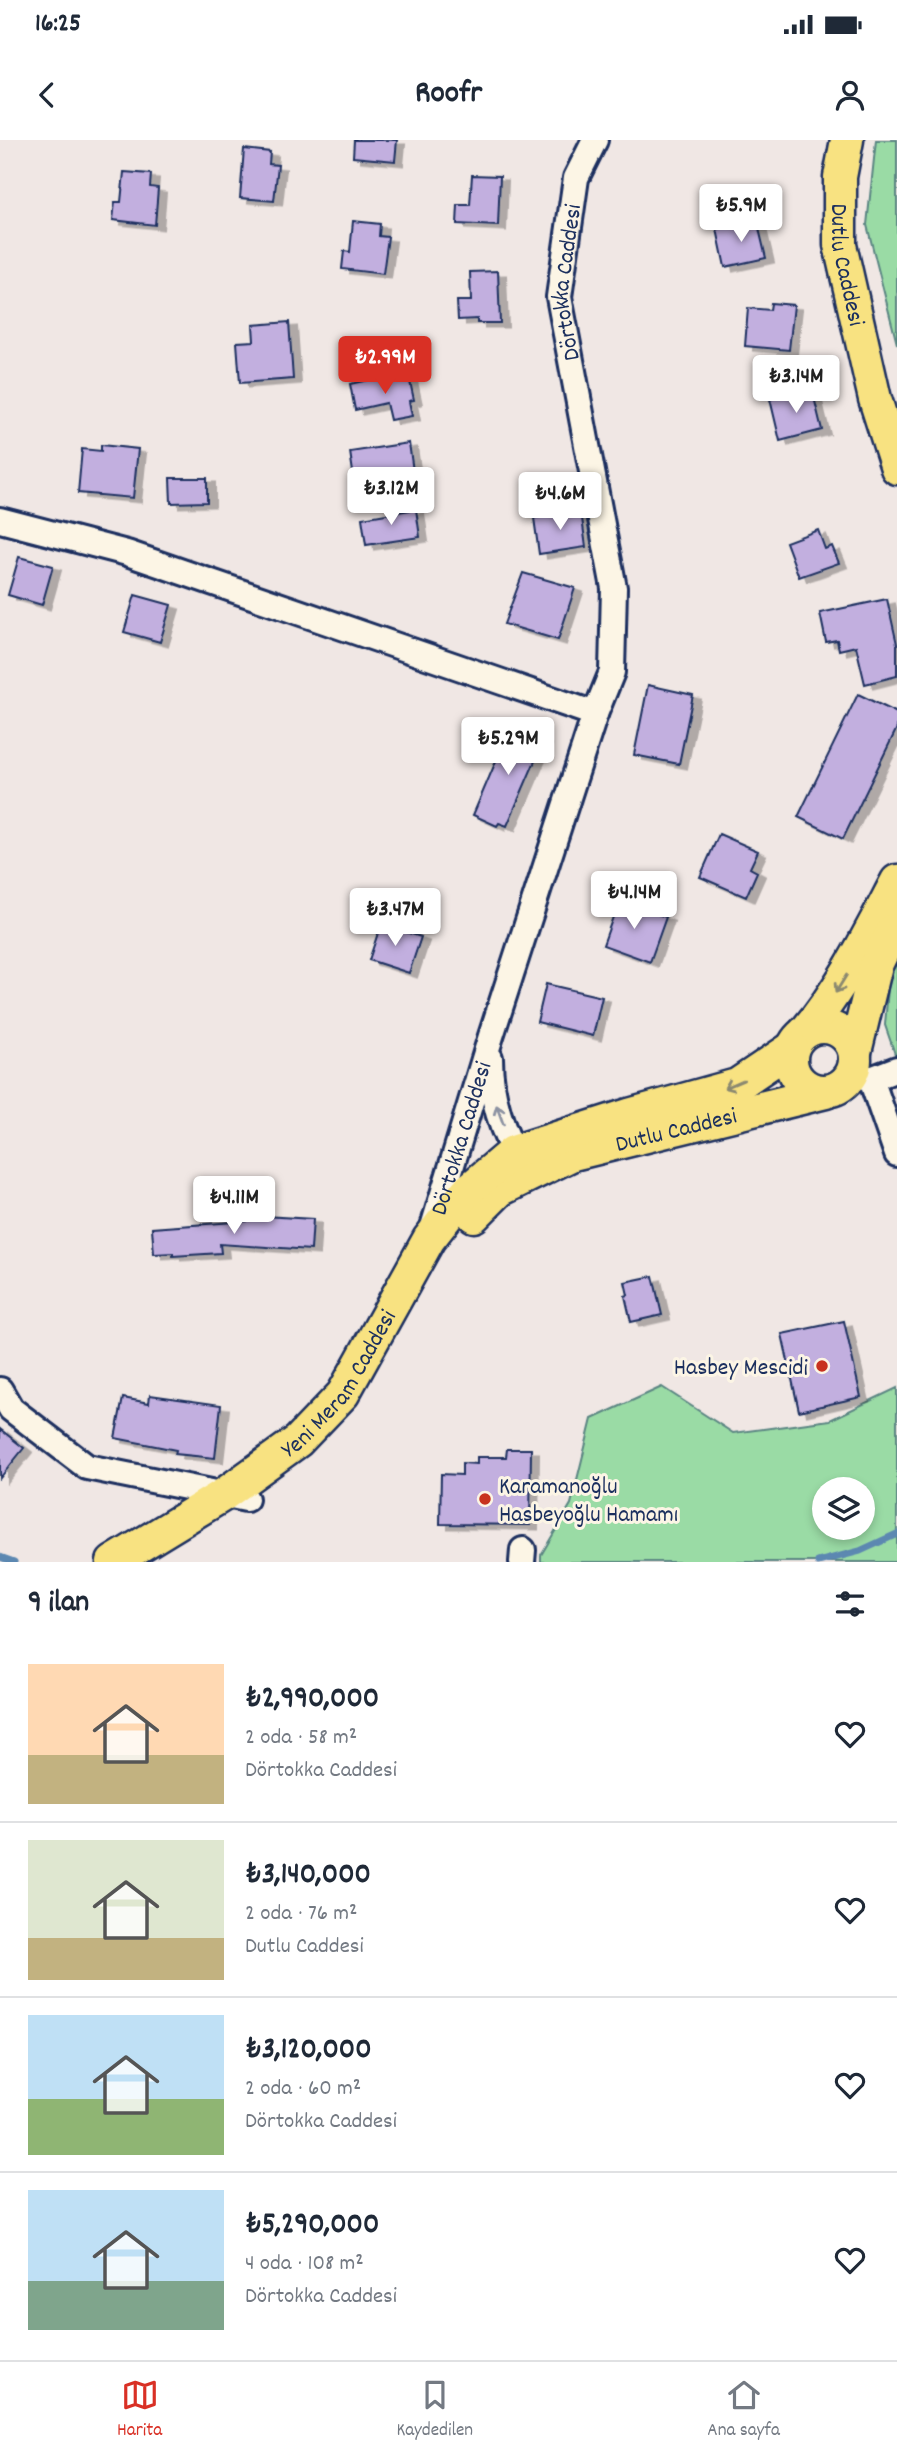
<!DOCTYPE html>
<html lang="tr">
<meta charset="utf-8">
<style>
body{margin:0;font-family:Dekko,sans-serif;background:#f2f2f3;color:#1f2937;height:100vh;display:flex;flex-direction:column;font-size:26px;white-space:nowrap}
*{box-sizing:border-box;margin:0}
p{font-size:23px;color:#747a83}
.icon{flex:none;width:38px;height:38px;fill:none;stroke:currentColor;stroke-width:2;stroke-linecap:round;stroke-linejoin:round}
.map{position:relative;height:1422px;overflow:hidden}
.drawer{display:flex;flex-direction:column;background:#fff;flex:1}
.drawer>*{flex:none}
.controls{position:absolute;left:812px;top:1337px;display:grid;gap:14px}
.controls a{display:grid;place-items:center;width:63px;height:63px;border-radius:50%;background:#fff;box-shadow:0 4px 10px #0003;font-size:35px}
.price{position:absolute;translate:-50% -60px;padding:0 16px;border-radius:7px;background:#fff;color:#222;font-size:23px;line-height:46px;filter:drop-shadow(0 2px 4px #0008)}
.price::after{content:'';position:absolute;left:50%;top:42px;width:21px;height:16px;margin-left:-10px;background:inherit;clip-path:polygon(0 0,100% 0,50% 100%)}
.price.on{background:#d93025;color:#fff}
ul{padding:0;list-style:none}
li{display:flex;align-items:center;gap:21px;height:175px;padding:0 28px}
li+li{border-top:2px solid #e0e1e3}
li span{display:grid;place-items:center;flex:none;width:196px;height:140px;border-radius:0px;color:#555}
li>.icon{margin-inline-start:auto}
span .icon{width:84px;height:84px;fill:#fffc;stroke-width:1}
li b{font-size:30px}
h2{display:flex;justify-content:space-between;align-items:center;height:84px;padding:0 28px;font-size:30px}
.status{display:flex;justify-content:space-between;align-items:center;height:49px;padding:0 35px;background:#fff;direction:ltr}
.status svg{height:19px;fill:currentColor}
header{display:flex;justify-content:space-between;align-items:center;height:91px;padding:0 28px;background:#fff;font-size:32px;font-weight:700}
.dock{display:flex;justify-content:space-around;align-items:center;height:98px;border-top:2px solid #e0e1e3;background:#fff;font-size:19px;color:#747a83}
.dock a{display:grid;justify-items:center;gap:4px}
.dock .on{color:#d93025}
.map>svg:first-child{display:block}
</style>
<div class="status"><b>16:25</b><svg viewBox="0 0 49 12"><path d="M0 12V9h3v3zM5 12V6h3v6zM10 12V3h3v9zM15 12V0h3v12zM26 1h20v11H26zM47 4h2v5h-2z"/></svg></div>
<header><svg class="icon" aria-label="back" viewBox="0 0 24 24"><path d="M15 5l-7 7 7 7"/></svg>Roofr<svg class="icon" aria-label="person" viewBox="0 0 24 24"><circle cx="12" cy="8" r="4"/><path d="M4 21q1-7 8-7t8 7"/></svg></header>
<div class="map">
<svg width="897" height="1422" viewBox="0 0 897 1422">
<defs>
<filter id="shadow"><feDropShadow dx="8" dy="4.5" stdDeviation="0" flood-color="#0004"/></filter>
</defs>
<rect width="100%" height="100%" fill="#f0e7e4"/>
<filter id="ink" filterUnits="userSpaceOnUse"><feTurbulence type="fractalNoise" baseFrequency=".0143" numOctaves="2"/><feDisplacementMap in="SourceGraphic" scale="14" xChannelSelector="R" yChannelSelector="G"/><feConvolveMatrix kernelMatrix="1 2 1 2 8 2 1 2 1" color-interpolation-filters="sRGB"/></filter>
<g filter="url(#ink)">
<path fill="#9adba5" stroke="#5a8582" stroke-width="2" fill-rule="evenodd" d="M876,0H897V204L867,85Z
M897,821V920L885,885L889,836Z
M662,1247L733,1293L830,1280L897,1248V1422H541V1415L571,1364L592,1279ZM824,1349H863V1388H824Z"/>
<g fill="none" stroke-linecap="round" stroke-linejoin="round">
<path stroke="#5c88b1" stroke-width="7" d="M0,1417L14,1422
M818,1422L860,1411L897,1394"/>
</g>
<path fill="#c2afdf" stroke="#1b2f5e" stroke-width="2" filter="url(#shadow)" d="M354,0H397L395,21L353,17Z
M244,9L270,12L269,24L278,25L274,61L240,58Z
M124,32L151,34L150,47L158,48L155,85L113,80L115,62H121Z
M472,35L500,36L498,86L457,84L458,65H470Z
M757,80L766,118L725,127L717,89Z
M353,81L380,84L379,96L388,97L383,134L342,129L344,111L350,112Z
M498,131L500,183H477V179L458,180L457,161H471L470,132Z
M771,163L794,165L789,210L745,206L748,168L770,170Z
M289,182L293,239L240,243L237,202L254,201L253,185Z
M382,237L383,242L409,237L414,260L409,261L412,276L390,280L386,263L355,270L350,244Z
M812,249L822,290L780,301L770,259Z
M409,303L413,331L354,339L350,312Z
M101,305L138,309L133,358L78,353L82,309L101,311Z
M170,338H207V362L171,363Z
M416,369L420,397L366,405L362,378Z
M581,371L586,407L539,414L534,378Z
M818,390L825,409L832,406L839,423L799,437L786,402Z
M19,417L53,426L42,465L8,455Z
M523,433L575,448L558,500L504,484Z
M135,455L171,465L160,502L124,492Z
M887,459L897,504V536L865,544L856,506L839,510L837,500L826,502L820,473Z
M648,545L693,555L679,624L634,615Z
M858,554L897,573V588L843,699L798,677Z
M511,586L544,600L507,686L499,683L497,686L473,675Z
M719,694L758,711L750,728L757,732L746,757L700,737Z
M619,760L666,777L650,822L603,805Z
M381,784L421,797L409,833L369,820Z
M546,844L602,857L593,896L537,882Z
M247,1075L313,1079L311,1110L220,1104L221,1113L173,1116V1113L154,1114L152,1088L247,1081Z
M653,1136L662,1175L631,1182L625,1156L628,1155L625,1142Z
M844,1181L861,1257L799,1271L782,1194Z
M150,1255L221,1265L215,1318L175,1314L176,1310L115,1298L123,1258L149,1263Z
M0,1289L24,1308L0,1338Z
M507,1309H531L530,1385L440,1384L441,1334L462,1335V1323L477,1324V1317H506Z"/>
<g fill="none" stroke-linecap="round" stroke-linejoin="round">
<g stroke="#1b2f5e" stroke-width="30">
<g id="minor">
<path d="M0,380L127,413L595,574"/>
<path d="M490,918C490,955 502,994 522,1026"/>
<path d="M853,933L871,939L897,929"/>
<path d="M871,939L897,1014"/>
<path id="s1" d="M433,1087L491,896L595,574L612,532L614,448L559,157L576,38L595,0"/>
<path d="M0,1250L11,1269L87,1327L246,1359"/>
<path d="M522,1422L523,1410"/>
</g>
</g>
<g stroke="#1b2f5e" stroke-width="37">
<g id="major">
<path id="s2" d="M847,0L840,37V105L875,259L897,328"/>
<circle cx="823" cy="919" r="32"/>
<path d="M805,892C843,847 869,794 897,741"/>
<path d="M855,912L876,825L893,790"/>
<path id="s3" d="M474,1076L500,1050L573,1014L826,952"/>
<path id="s4" d="M113,1422L223,1355L298,1301L343,1254L429,1099L466,1052L513,1012L629,975L737,945L792,908"/>
</g>
</g>
<use href="#minor" stroke="#fcf5e5" stroke-width="24"/>
<use href="#major" stroke="#f8e281" stroke-width="32"/>
</g>
<defs><path id="oneway-shaft" d="M-6 0H5M1.5-3L5.5 0L1.5 3" fill="none" stroke-width="1.6" stroke-linecap="round" stroke-linejoin="round" transform="scale(1.75)"/></defs>
<g stroke="#8a8870">
<use href="#oneway-shaft" transform="translate(841 844) rotate(122)"/>
<use href="#oneway-shaft" transform="translate(734 944) rotate(157)"/>
</g>
<use stroke="#8c92a2" href="#oneway-shaft" transform="translate(500 975) rotate(-110)"/>
</g>
<g fill="#c8321e" stroke="#fcf5e5" stroke-width="2.5">
<circle cx="822" cy="1226" r="7"/>
<circle cx="485" cy="1359" r="7"/>
</g>
<g text-anchor="middle" stroke-width="6" stroke-linejoin="round" paint-order="stroke">
<g font-size="24" fill="#1b2f5e" stroke="#fcf5e5">
<text dy="8" stroke="none"><textPath href="#s2" startOffset="126">Dutlu Caddesi</textPath></text>
<text dy="8" stroke="none"><textPath href="#s1" startOffset="978">Dörtokka Caddesi</textPath></text>
<text dy="8" stroke="none"><textPath href="#s3" startOffset="224">Dutlu Caddesi</textPath></text>
<text dy="8" stroke="none"><textPath href="#s1" startOffset="93">Dörtokka Caddesi</textPath></text>
<text dy="8" stroke="none"><textPath href="#s4" startOffset="292">Yeni Meram Caddesi</textPath></text>
</g>
<g font-size="24" fill="#1b2f5e" stroke="#fcf5e5" text-anchor="end">
<text x="808" y="1234">Hasbey Mescidi</text>
<text x="499" y="1353" text-anchor="start">Karamanoğlu<tspan x="499" dy="28">Hasbeyoğlu Hamamı</tspan></text>
</g>
</g>
</svg>
<div class="controls">
<a><svg class="icon" aria-label="layers" viewBox="0 0 24 24"><path d="M12 4l9 5-9 5-9-5zM3 14l9 5 9-5"/></svg></a>
</div>
<b class="price" style="left:741px;top:104px">₺5.9M</b>
<b class="price on" style="left:385px;top:256px">₺2.99M</b>
<b class="price" style="left:796px;top:275px">₺3.14M</b>
<b class="price" style="left:391px;top:387px">₺3.12M</b>
<b class="price" style="left:560px;top:392px">₺4.6M</b>
<b class="price" style="left:508px;top:637px">₺5.29M</b>
<b class="price" style="left:634px;top:791px">₺4.14M</b>
<b class="price" style="left:395px;top:808px">₺3.47M</b>
<b class="price" style="left:234px;top:1096px">₺4.11M</b>
</div>
<section class="drawer">
<h2>9 ilan<svg class="icon" aria-label="filters" viewBox="0 0 24 24"><path d="M4 7h16M4 17h16"/><circle cx="9" cy="7" r="2"/><circle cx="15" cy="17" r="2"/></svg></h2>
<ul>
<li><span style="background:linear-gradient(#ffd9b3 65%,#c2b280 0)"><svg class="icon" aria-label="home" viewBox="0 0 24 24"><path d="M3 11l9-7 9 7M6 9v11h12V9"/></svg></span><div><b>₺2,990,000</b><p>2 oda · 58 m²</p><p>Dörtokka Caddesi</p></div><svg class="icon" aria-label="heart" viewBox="0 0 24 24"><path d="M12 20l-8-8c-3-5 5-10 8-4 3-6 11-1 8 4z"/></svg></li>
<li><span style="background:linear-gradient(#dfe7d0 70%,#c2b280 0)"><svg class="icon" aria-label="home" viewBox="0 0 24 24"><path d="M3 11l9-7 9 7M6 9v11h12V9"/></svg></span><div><b>₺3,140,000</b><p>2 oda · 76 m²</p><p>Dutlu Caddesi</p></div><svg class="icon" aria-label="heart" viewBox="0 0 24 24"><path d="M12 20l-8-8c-3-5 5-10 8-4 3-6 11-1 8 4z"/></svg></li>
<li><span style="background:linear-gradient(#bfe0f5 60%,#8fb573 0)"><svg class="icon" aria-label="home" viewBox="0 0 24 24"><path d="M3 11l9-7 9 7M6 9v11h12V9"/></svg></span><div><b>₺3,120,000</b><p>2 oda · 60 m²</p><p>Dörtokka Caddesi</p></div><svg class="icon" aria-label="heart" viewBox="0 0 24 24"><path d="M12 20l-8-8c-3-5 5-10 8-4 3-6 11-1 8 4z"/></svg></li>
<li><span style="background:linear-gradient(#bfe0f5 65%,#7fa58c 0)"><svg class="icon" aria-label="home" viewBox="0 0 24 24"><path d="M3 11l9-7 9 7M6 9v11h12V9"/></svg></span><div><b>₺5,290,000</b><p>4 oda · 108 m²</p><p>Dörtokka Caddesi</p></div><svg class="icon" aria-label="heart" viewBox="0 0 24 24"><path d="M12 20l-8-8c-3-5 5-10 8-4 3-6 11-1 8 4z"/></svg></li>
</ul>
</section>
<nav class="dock">
<a class="on"><svg class="icon" aria-label="map" viewBox="0 0 24 24"><path d="M3 6l6-2 6 2 6-2v14l-6 2-6-2-6 2zM9 4v14M15 6v14"/></svg>Harita</a>
<a><svg class="icon" aria-label="saved" viewBox="0 0 24 24"><path d="M7 4h10v16l-5-4-5 4z"/></svg>Kaydedilen</a>
<a><svg class="icon" aria-label="home" viewBox="0 0 24 24"><path d="M3 11l9-7 9 7M6 9v11h12V9"/></svg>Ana sayfa</a>
</nav>
